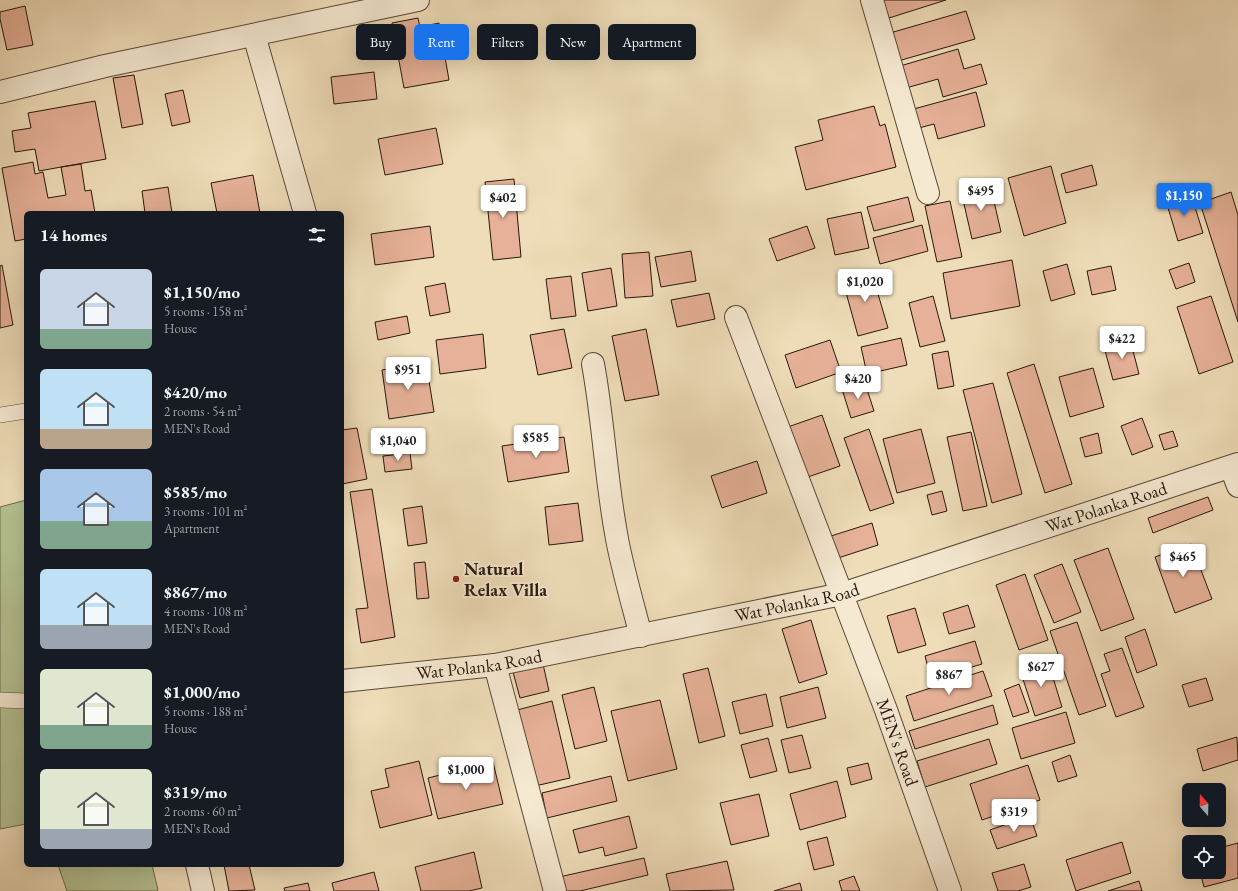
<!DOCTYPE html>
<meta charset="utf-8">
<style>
body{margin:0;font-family:"EB Garamond",serif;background:#242831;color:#f1f3f6;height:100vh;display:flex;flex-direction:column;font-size:15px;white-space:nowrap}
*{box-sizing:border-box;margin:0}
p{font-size:13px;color:#9ea1a6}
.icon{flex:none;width:22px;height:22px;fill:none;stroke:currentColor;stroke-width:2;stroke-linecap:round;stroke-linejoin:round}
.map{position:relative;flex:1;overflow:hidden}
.panel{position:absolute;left:24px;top:211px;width:320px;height:656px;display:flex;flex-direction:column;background:#171b24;border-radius:6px;box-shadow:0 4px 16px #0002}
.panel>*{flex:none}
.top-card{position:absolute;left:356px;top:24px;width:380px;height:36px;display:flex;gap:8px}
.needle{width:26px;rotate:340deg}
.buttons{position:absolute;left:1182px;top:783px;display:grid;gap:8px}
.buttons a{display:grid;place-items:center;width:44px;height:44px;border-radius:6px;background:#171b24;box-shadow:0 4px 16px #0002;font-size:20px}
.price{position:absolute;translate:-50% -34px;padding:0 9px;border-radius:4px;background:#fff;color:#222;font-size:13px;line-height:26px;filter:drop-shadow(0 1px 2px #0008)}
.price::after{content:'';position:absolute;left:50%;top:24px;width:12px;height:9px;margin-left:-6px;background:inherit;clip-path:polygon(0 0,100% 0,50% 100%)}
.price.on{background:#1a73e8;color:#fff}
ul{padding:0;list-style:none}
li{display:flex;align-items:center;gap:12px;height:100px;padding:0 16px}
li span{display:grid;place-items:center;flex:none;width:112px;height:80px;border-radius:6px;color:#555}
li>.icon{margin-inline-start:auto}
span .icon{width:48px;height:48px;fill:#fffc;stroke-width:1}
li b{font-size:17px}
h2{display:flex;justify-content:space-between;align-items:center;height:48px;padding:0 16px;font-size:17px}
.chip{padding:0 14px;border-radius:6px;background:#171b24;box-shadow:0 4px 16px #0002;font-size:14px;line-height:36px}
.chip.on{background:#1a73e8;color:#fff}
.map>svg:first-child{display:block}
</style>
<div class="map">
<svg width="1238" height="891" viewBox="0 0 1238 891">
<rect width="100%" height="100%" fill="#efddb9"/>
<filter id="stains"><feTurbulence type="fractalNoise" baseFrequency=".005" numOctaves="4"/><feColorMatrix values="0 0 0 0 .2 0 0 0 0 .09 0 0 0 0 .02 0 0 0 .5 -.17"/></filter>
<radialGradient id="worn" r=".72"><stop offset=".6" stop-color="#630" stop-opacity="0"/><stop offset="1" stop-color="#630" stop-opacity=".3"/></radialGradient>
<path fill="#b5c292" stroke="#6e6d4e" d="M26,500V824L0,829V507Z
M58,865H152L158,890L157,891H67Z"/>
<path fill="#e6b198" stroke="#27180b" d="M883,0H946L889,18Z
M25,6L33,45L7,50L0,19V12Z
M966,11L975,39L898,61L890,33Z
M418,18L420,27L439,23L449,80L404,88L392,23Z
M958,49L964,69L981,64L987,84L943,97L938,79L906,88L900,66Z
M374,72L377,99L334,104L331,77Z
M134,75L143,124L122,128L113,78Z
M183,90L190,122L172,126L165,94Z
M976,92L985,126L938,139L934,124L915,129L910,110Z
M95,101L106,159L39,171L35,149L15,152L12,131L31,128L28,113Z
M874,106L880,126L885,124L896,167L806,190L795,147L823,140L818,120Z
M436,128L443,164L385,175L378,139Z
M33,162L35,174L43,172L48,198L66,195L61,167L81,164L85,191L91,190L95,213H26V239L15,241L2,168Z
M1092,165L1097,185L1066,193L1061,174Z
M1051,166L1066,223L1024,236L1008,178Z
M253,175L260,213H217L211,183Z
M514,179L521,257L493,260L485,182Z
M990,184L1001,232L972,239L961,191Z
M168,187L172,213H145L142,191Z
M1231,192L1238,215V322L1200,203Z
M1191,194L1203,233L1178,241L1166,201Z
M908,197L914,221L874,231L867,207Z
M950,201L962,257L937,262L925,206Z
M861,212L869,248L835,255L827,219Z
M922,225L928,251L880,264L873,238Z
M430,226L434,257L375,265L371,234Z
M807,226L815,248L777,261L769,239Z
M691,251L696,281L661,287L655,257Z
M649,252L653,296L625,298L622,254Z
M1012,260L1020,306L951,319L943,273Z
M1189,263L1195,282L1176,289L1169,270Z
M1067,264L1075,294L1051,301L1043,271Z
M2,265L13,325L0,328V266Z
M1111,266L1116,290L1092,295L1087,271Z
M611,268L617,306L588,311L582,273Z
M871,270L888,328L858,336L842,278Z
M571,276L576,316L551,319L546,279Z
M445,283L450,312L430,316L425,287Z
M709,293L715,319L677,327L671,300Z
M933,296L945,341L920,347L909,303Z
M1211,296L1233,362L1199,374L1177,307Z
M407,316L410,333L378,340L375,322Z
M564,329L572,368L538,375L530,335Z
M646,329L659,395L625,401L612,336Z
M483,334L486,368L440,374L436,340Z
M901,338L907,365L867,374L861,347Z
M1130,339L1139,374L1113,380L1104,347Z
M830,340L841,372L796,388L785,355Z
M948,351L954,386L938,389L932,354Z
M426,362L434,412L389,419L382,370Z
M1034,364L1072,484L1045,493L1007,373Z
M1093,368L1104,407L1070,417L1059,377Z
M865,383L874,411L851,418L842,389Z
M993,383L1022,494L992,503L963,390Z
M822,415L840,466L802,479L785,428Z
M1142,418L1153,447L1132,455L1121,426Z
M357,428L367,479L342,484V430Z
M869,429L894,503L870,511L844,438Z
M921,429L935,483L897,493L883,439Z
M1173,431L1178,446L1164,450L1159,435Z
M971,432L987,506L963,511L947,437Z
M1098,433L1102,453L1085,457L1080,438Z
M564,437L569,472L508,482L502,446Z
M410,453L412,469L385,472L383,456Z
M757,461L767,493L722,508L711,476Z
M372,489L395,637L361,643L356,609L368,608L350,492Z
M942,491L947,511L932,515L927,495Z
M1208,497L1213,510L1153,533L1148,518Z
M578,503L583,541L549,545L545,507Z
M422,506L427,543L408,546L403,509Z
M872,523L878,545L838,558L831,536Z
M1191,544L1212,599L1175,613L1155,557Z
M1108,548L1134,619L1101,631L1074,560Z
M425,562L429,598L417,599L414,563Z
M1062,564L1081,612L1054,623L1034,575Z
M1025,574L1048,640L1019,650L996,585Z
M968,605L975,627L949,634L943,613Z
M915,608L926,645L898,653L887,616Z
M811,620L827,674L799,683L782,629Z
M1077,622L1106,706L1079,715L1050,631Z
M1145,629L1157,665L1137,673L1125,637Z
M975,641L982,664L931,679L925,656Z
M1122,648L1144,707L1116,717L1101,674L1110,671L1104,654Z
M1048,661L1062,707L1035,716L1020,670Z
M543,664L549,691L520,698L513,672Z
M708,668L725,736L699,743L683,674Z
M983,671L992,696L914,721L906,696Z
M1206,678L1213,700L1189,707L1182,685Z
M1019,684L1029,712L1013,717L1004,690Z
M594,687L607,741L575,749L562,695Z
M818,687L826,718L787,728L780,697Z
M766,694L773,726L740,734L732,702Z
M660,700L677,769L628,781L611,711Z
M552,701L570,778L535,786L517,710Z
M993,705L998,724L915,749L909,731Z
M1066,712L1075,743L1021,759L1012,728Z
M802,735L811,768L789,773L781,740Z
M1237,737L1238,760L1203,771L1197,749Z
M768,738L777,771L750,778L741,745Z
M989,739L997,764L925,787L917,761Z
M1070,755L1077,776L1058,782L1052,762Z
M419,761L432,815L380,828L371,791L389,787L385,769Z
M493,762L503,804L438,819L428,778Z
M868,763L872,779L851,785L847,768Z
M1028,765L1040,800L982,820L970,784Z
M611,776L617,801L547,818L542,793Z
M837,781L846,817L800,830L790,794Z
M759,794L769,836L731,845L720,803Z
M629,816L637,848L605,856L603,847L579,853L573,830Z
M1030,816L1037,836L997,849L990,830Z
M827,837L834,865L814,870L807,842Z
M1122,842L1131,873L1076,891L1066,860Z
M1238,843V878L1204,887L1200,872H1219V848Z
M474,852L482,888L469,891H421L415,867Z
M644,858L648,875L580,891H563L559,877Z
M727,861L734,890L670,891L666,874Z
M1024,864L1031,887L1018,891H998L992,873Z
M224,865H249L255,890L229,891Z
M374,872L379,891H334L332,883Z
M854,876L860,891H842L839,881Z
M1139,881L1142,891H1108Z
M308,883L310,891H285L284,888Z
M800,883L802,891H774Z"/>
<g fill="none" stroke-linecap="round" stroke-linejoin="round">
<g stroke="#594936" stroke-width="16">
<path id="service" d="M0,415L26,411
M0,700L26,701"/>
</g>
<g stroke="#594936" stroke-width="24">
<g id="minor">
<path d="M872,0L928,193"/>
<path d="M254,35L305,213"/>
<path d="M0,92L105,66L418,0"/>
<path id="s1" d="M736,317L886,710L950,891"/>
<path d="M593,364C604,424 606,484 618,544C624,574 633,605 641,636"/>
<path d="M1231,467L1238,486"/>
<path d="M495,665L555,891"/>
</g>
</g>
<g stroke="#594936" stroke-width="24">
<g id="tertiary">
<path id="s2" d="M342,681L495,665L842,594L1238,464"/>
<path d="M197,865L203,891"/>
</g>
</g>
<use href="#service" stroke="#f5e9d2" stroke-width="15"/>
<use href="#minor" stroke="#f5e9d2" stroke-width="22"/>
<use href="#tertiary" stroke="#f5e9d2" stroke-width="22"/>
</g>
<circle fill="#8f2418" stroke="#f5e9d2" stroke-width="1.5" cx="456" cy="579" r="4"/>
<g text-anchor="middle" stroke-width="4" stroke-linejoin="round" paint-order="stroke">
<g font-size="18" fill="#27180b" stroke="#f5e9d2">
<text dy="6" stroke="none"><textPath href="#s2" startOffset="786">Wat Polanka Road</textPath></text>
<text dy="6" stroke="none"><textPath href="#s2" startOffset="462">Wat Polanka Road</textPath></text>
<text dy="6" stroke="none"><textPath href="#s2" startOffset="138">Wat Polanka Road</textPath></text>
<text dy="6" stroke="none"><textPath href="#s1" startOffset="455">MEN's Road</textPath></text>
</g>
<g font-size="18" font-weight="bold" fill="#27180b" stroke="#f5e9d2" text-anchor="start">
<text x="464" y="575">Natural<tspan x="464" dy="21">Relax Villa</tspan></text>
</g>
</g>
<rect width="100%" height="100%" filter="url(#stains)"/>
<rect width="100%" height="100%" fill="url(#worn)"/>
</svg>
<div class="buttons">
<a><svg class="needle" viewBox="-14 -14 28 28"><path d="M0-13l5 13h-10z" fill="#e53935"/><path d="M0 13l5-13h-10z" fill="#9ea1a6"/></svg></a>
<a><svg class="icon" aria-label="locate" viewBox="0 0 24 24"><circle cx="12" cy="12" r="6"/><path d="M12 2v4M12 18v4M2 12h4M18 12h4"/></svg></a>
</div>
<b class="price" style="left:981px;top:212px">$495</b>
<b class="price on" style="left:1184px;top:217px">$1,150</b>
<b class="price" style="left:503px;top:219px">$402</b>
<b class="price" style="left:865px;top:303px">$1,020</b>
<b class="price" style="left:1122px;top:360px">$422</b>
<b class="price" style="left:408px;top:391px">$951</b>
<b class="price" style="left:858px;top:400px">$420</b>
<b class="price" style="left:536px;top:459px">$585</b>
<b class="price" style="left:398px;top:462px">$1,040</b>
<b class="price" style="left:1183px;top:578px">$465</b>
<b class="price" style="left:1041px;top:688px">$627</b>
<b class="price" style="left:949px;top:696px">$867</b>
<b class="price" style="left:466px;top:791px">$1,000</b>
<b class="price" style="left:1014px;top:833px">$319</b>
<div class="top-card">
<a class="chip">Buy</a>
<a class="chip on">Rent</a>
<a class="chip">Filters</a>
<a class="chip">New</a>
<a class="chip">Apartment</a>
</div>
<section class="panel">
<h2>14 homes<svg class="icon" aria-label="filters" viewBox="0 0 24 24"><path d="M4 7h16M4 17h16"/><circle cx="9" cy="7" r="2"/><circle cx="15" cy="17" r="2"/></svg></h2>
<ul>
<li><span style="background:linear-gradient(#c9d6e8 75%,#7fa58c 0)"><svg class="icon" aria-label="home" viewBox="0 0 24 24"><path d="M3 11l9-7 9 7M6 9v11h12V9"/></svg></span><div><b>$1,150/mo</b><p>5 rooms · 158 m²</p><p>House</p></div></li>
<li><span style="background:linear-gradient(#bfe0f5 75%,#b9a48a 0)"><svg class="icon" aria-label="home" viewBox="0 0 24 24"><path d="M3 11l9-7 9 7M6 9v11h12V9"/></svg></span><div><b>$420/mo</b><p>2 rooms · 54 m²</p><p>MEN's Road</p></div></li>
<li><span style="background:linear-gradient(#a9c7e8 65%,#7fa58c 0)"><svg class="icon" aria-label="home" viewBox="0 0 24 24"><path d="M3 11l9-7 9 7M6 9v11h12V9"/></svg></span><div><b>$585/mo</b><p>3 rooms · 101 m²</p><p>Apartment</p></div></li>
<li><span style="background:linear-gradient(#bfe0f5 70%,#9aa5b1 0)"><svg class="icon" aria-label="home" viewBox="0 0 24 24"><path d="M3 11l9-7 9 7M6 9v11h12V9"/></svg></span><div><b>$867/mo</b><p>4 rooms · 108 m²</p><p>MEN's Road</p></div></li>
<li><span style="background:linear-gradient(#dfe7d0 70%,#7fa58c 0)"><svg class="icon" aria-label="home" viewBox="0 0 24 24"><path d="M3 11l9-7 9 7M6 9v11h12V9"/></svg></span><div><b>$1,000/mo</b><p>5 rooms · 188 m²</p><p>House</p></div></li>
<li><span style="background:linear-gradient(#dfe7d0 75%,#9aa5b1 0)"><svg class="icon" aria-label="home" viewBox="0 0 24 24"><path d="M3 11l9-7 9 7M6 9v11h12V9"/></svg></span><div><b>$319/mo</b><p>2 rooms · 60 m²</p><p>MEN's Road</p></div></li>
</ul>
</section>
</div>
